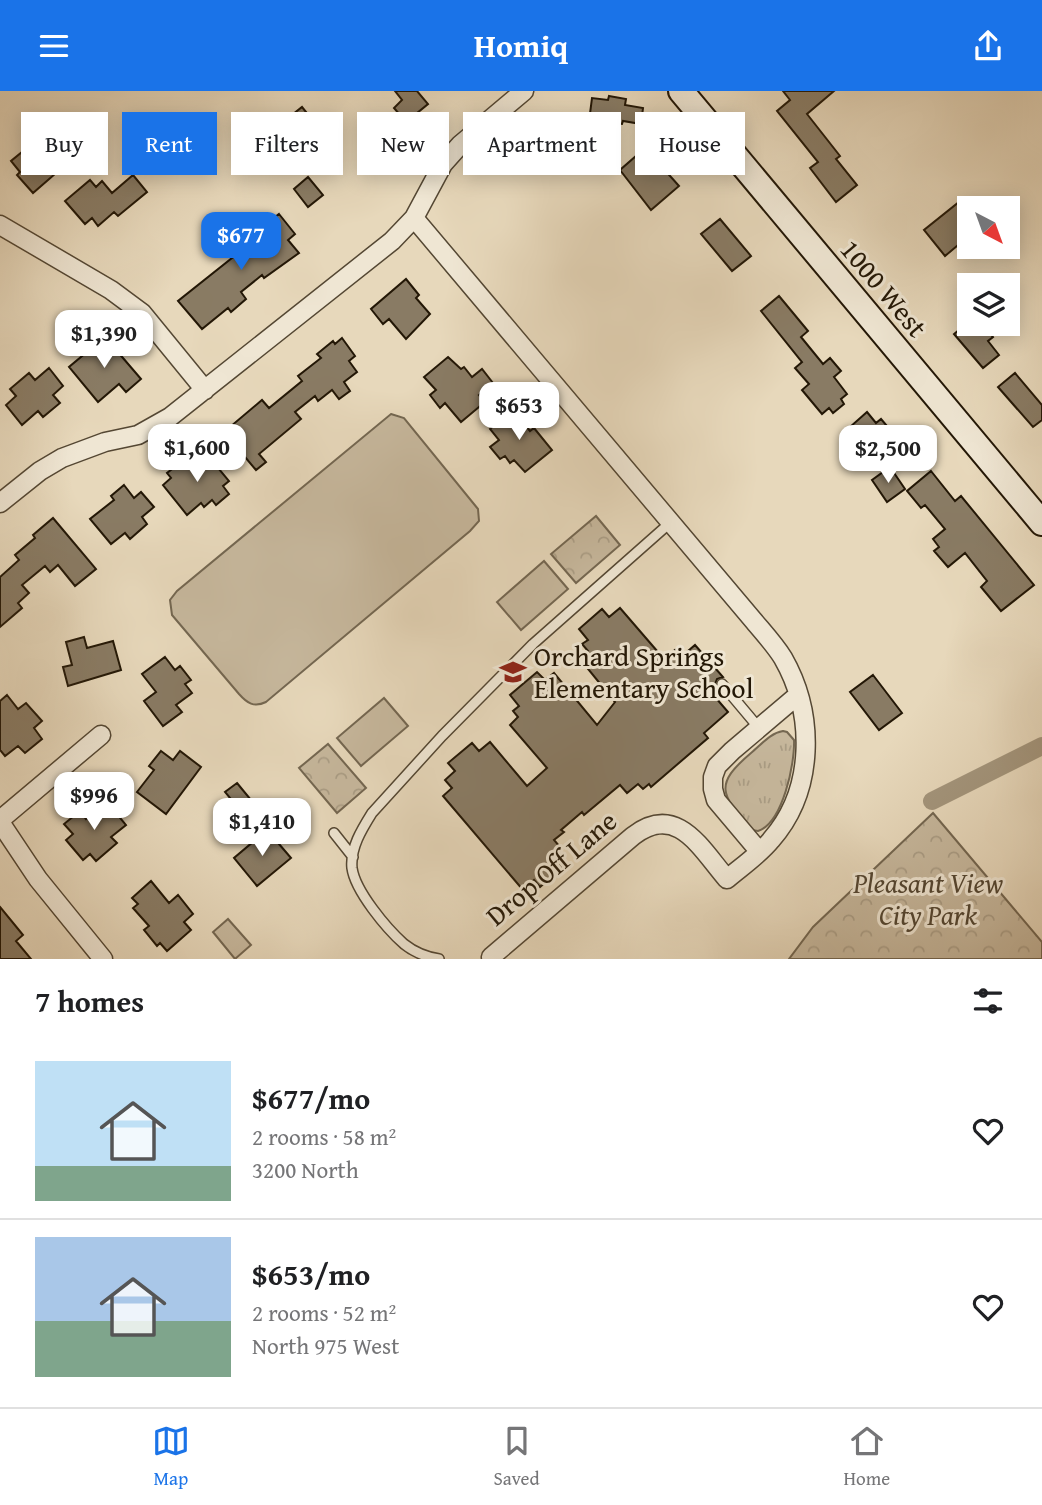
<!DOCTYPE html>
<meta charset="utf-8">
<style>
body{margin:0;font-family:"Gentium Book Plus",serif;background:#f6f6f6;color:#202124;height:100vh;display:flex;flex-direction:column;font-size:26px;white-space:nowrap}
*{box-sizing:border-box;margin:0}
p{font-size:23px;color:#757577}
.icon{flex:none;width:38px;height:38px;fill:none;stroke:currentColor;stroke-width:2;stroke-linecap:round;stroke-linejoin:round}
.map{position:relative;height:868px;overflow:hidden}
.side{display:flex;flex-direction:column;background:#fff;flex:1}
.side>*{flex:none}
.hud{position:absolute;left:21px;top:21px;width:1001px;height:63px;display:flex;gap:14px}
.needle{width:46px;rotate:139deg}
.fabs{position:absolute;left:957px;top:105px;display:grid;gap:14px}
.fabs a{display:grid;place-items:center;width:63px;height:63px;border-radius:0px;background:#fff;box-shadow:0 4px 18px #0003;font-size:35px}
.price{position:absolute;translate:-50% -60px;padding:0 16px;border-radius:14px;background:#fff;color:#222;font-size:23px;line-height:46px;filter:drop-shadow(0 2px 4px #0008)}
.price::after{content:'';position:absolute;left:50%;top:42px;width:21px;height:16px;margin-left:-10px;background:inherit;clip-path:polygon(0 0,100% 0,50% 100%)}
.price.active{background:#1a73e8;color:#fff}
ul{padding:0;list-style:none}
li{display:flex;align-items:center;gap:21px;height:175px;padding:0 35px}
li+li{border-top:2px solid #e0e0e0}
li span{display:grid;place-items:center;flex:none;width:196px;height:140px;border-radius:0px;color:#555}
li>.icon{margin-inline-start:auto}
span .icon{width:84px;height:84px;fill:#fffc;stroke-width:1}
li b{font-size:30px}
h2{display:flex;justify-content:space-between;align-items:center;height:84px;padding:0 35px;font-size:30px}
.chip{padding:0 24px;border-radius:0px;background:#fff;box-shadow:0 4px 18px #0003;font-size:24px;line-height:63px}
.chip.active{background:#1a73e8;color:#fff}
header{display:flex;justify-content:space-between;align-items:center;height:91px;padding:0 35px;background:#1a73e8;color:#fff;font-size:32px;font-weight:700}
.tab-bar{display:flex;justify-content:space-around;align-items:center;height:98px;border-top:2px solid #e0e0e0;background:#fff;font-size:19px;color:#757577}
.tab-bar a{display:grid;justify-items:center;gap:4px}
.tab-bar .active{color:#1a73e8}
.map>svg:first-child{display:block}
</style>
<header><svg class="icon" aria-label="menu" viewBox="0 0 24 24"><path d="M4 6h16M4 12h16M4 18h16"/></svg>Homiq<svg class="icon" aria-label="share" viewBox="0 0 24 24"><path d="M12 15V3M7 8l5-5 5 5M5 13v7h14v-7"/></svg></header>
<div class="map">
<svg width="1042" height="868" viewBox="0 0 1042 868">
<defs>
<pattern id="grass-tufts" width="24" height="20" patternUnits="userSpaceOnUse" patternTransform="scale(1.75)"><rect width="24" height="20" fill="#c6b79c"/><path d="M3 7l-1-3M5 7V3M7 7l1-3M15 17l-1-3M17 17v-4M19 17l1-3" fill="none" stroke="#aa9d85"/></pattern>
<pattern id="park-crowns" width="20" height="18" patternUnits="userSpaceOnUse" patternTransform="scale(1.75)"><rect width="20" height="18" fill="#c6b79c"/><path d="M2 6a3 3 0 1 1 6 0M12 15a3 3 0 1 1 6 0" fill="none" stroke="#aa9d85"/></pattern>
</defs>
<rect width="100%" height="100%" fill="#e7d8bb"/>
<filter id="stains"><feTurbulence type="fractalNoise" baseFrequency=".00286" numOctaves="4"/><feColorMatrix values="0 0 0 0 .2 0 0 0 0 .09 0 0 0 0 .02 0 0 0 .5 -.17"/></filter>
<radialGradient id="worn" r=".72"><stop offset=".6" stop-color="#630" stop-opacity="0"/><stop offset="1" stop-color="#630" stop-opacity=".3"/></radialGradient>
<path fill="url(#grass-tufts)" stroke="#746751" stroke-width="2" d="M783,640L787,641L794,649C795,672 783,732 758,740L752,739C722,704 712,695 751,662C761,654 770,642 783,640Z"/>
<path fill="url(#park-crowns)" stroke="#746751" stroke-width="2" d="M596,425L620,454L576,492L551,463Z
M328,653L366,697L337,722L299,677Z
M933,722L1042,851V868H789L813,836Z"/>
<path fill="#c6b79c" stroke="#746751" stroke-width="2" d="M391,323L404,327L478,418L479,430L470,440L266,611C254,617 247,612 239,603L172,524L170,509L177,500Z
M544,470L568,498L521,539L497,511Z
M384,607L408,635L361,675L337,647Z
M228,828L251,854L235,868L213,841Z"/>
<g fill="none" stroke-linecap="round" stroke-linejoin="round">
<path stroke="#a4967d" stroke-width="18" d="M932,710L1042,655"/>
</g>
<path fill="#897b64" stroke="#231706" stroke-width="2" d="M395,0H417L428,13L406,31L394,17L402,9Z
M783,0H834L807,23L840,65L836,68L857,94L836,111L810,77L818,71L777,20L790,9Z
M609,5L626,8L625,14L643,17L641,33L623,30L622,33L614,32L612,42L588,38L592,7L608,9Z
M302,16L319,37L299,53L282,32Z
M38,48L63,76L33,102L17,84L20,81L11,70Z
M652,51L668,70L662,76L679,95L651,119L620,79Z
M133,84L147,101L118,125L114,121L98,135L92,127L85,133L65,110L90,89L96,96L102,90L112,102Z
M308,86L323,104L308,116L294,98Z
M964,107L970,114V144L945,165L924,139Z
M279,123L295,143L288,149L299,162L264,187L262,184L241,201L246,208L231,221L228,217L202,238L178,210L242,159L235,150L248,139L250,142L258,136L260,138Z
M720,128L751,165L732,180L701,143Z
M406,188L419,204L416,207L430,223L406,248L389,228L383,233L371,218Z
M779,205L808,240L801,246L823,273L830,267L841,280L834,286L847,303L841,308L844,313L833,322L829,317L822,323L802,299L809,293L795,277L802,271L761,220Z
M966,233H982L993,246L988,250L999,264L983,277L954,243Z
M105,246L141,288L126,301L119,293L98,311L69,276Z
M342,247L355,265L349,270L357,281L344,291L350,300L339,308L332,299L318,310L315,305L295,321L301,328L259,363L266,371L256,379L224,341L262,309L269,317L302,290L298,285L321,267L317,263L333,250L335,253Z
M448,266L461,278L464,276L472,286L482,278L493,292L479,304L485,311L461,331L445,312L440,317L430,304L436,299L424,286Z
M49,277L63,295L53,304L60,312L43,326L38,320L22,334L6,314L16,305L10,298L29,282L35,289Z
M1015,282L1042,314V329L1033,336L998,296Z
M513,319L530,340L534,337L552,359L525,381L514,369L510,372L505,365L500,368L490,356L499,349L490,338Z
M867,321L876,332L881,328L893,342L870,360L850,336Z
M195,364L202,373L209,366L229,390L223,395L229,403L216,414L212,409L204,416L201,412L187,424L163,394L171,387L167,382L180,372L182,375Z
M890,376L905,398L887,411L872,389Z
M931,380L955,410L961,405L1034,494L1001,520L981,496L987,490L965,462L948,476L934,460L939,456L933,448L945,438L925,414L921,417L907,400Z
M124,394L134,407L141,401L154,416L142,426L147,433L130,448L125,442L111,453L90,428L114,409L111,405Z
M53,427L96,478L75,495L58,474L50,481L45,475L22,494L29,502L18,512L22,517L0,536V486L19,469L15,464L35,447L33,444Z
M620,517L664,568L675,559L681,566L695,554L723,586L717,588L715,593L709,599L728,621L704,642L708,647L651,696L649,693L643,698L638,693L627,702L620,694L584,724L582,721L561,739L564,741L554,749L560,756L553,762L564,775L540,796L534,789L523,799L443,705L452,697L445,689L455,680L448,672L472,652L479,660L490,651L527,695L547,677L510,634L518,626L513,620L519,615L510,604L537,581L545,589L554,582L597,634L615,611L580,568L588,560L582,553L588,549L579,538L602,518L609,526Z
M84,546L87,557L113,550L121,579L68,595L63,576L72,574L66,551Z
M165,566L175,579L180,575L191,589L185,593L192,602L176,614L182,621L163,635L144,610L156,601L142,583Z
M873,584L902,622L879,639L850,601Z
M7,604L18,618L26,612L42,630L34,637L42,648L25,662L18,655L5,665L0,659V610Z
M161,660L173,669L180,660L201,676L166,723L137,701L154,679L149,675Z
M237,692L260,720L249,730L225,701Z
M107,711L126,734L111,746L117,752L96,770L90,763L83,769L66,749L73,743L64,733L80,720L86,728Z
M267,739L291,767L257,795L234,767Z
M151,790L169,812L178,804L193,823L184,831L191,839L167,860L160,852L157,855L144,839L149,835L133,817L138,813L132,807Z
M0,816L23,844L16,850L31,868H0Z"/>
<g fill="none" stroke-linecap="round" stroke-linejoin="round">
<g stroke="#544733" stroke-width="12">
<path id="lane" d="M722,593L759,637
M334,742L353,766
M439,868C426,866 414,861 404,853C387,838 355,800 352,777C350,757 362,738 372,722L442,645L533,553L671,431"/>
</g>
<g stroke="#544733" stroke-width="21">
<path id="street" d="M414,127L753,529C763,541 775,554 783,567C815,623 815,699 771,749C759,764 741,776 727,788C701,758 677,711 633,745L491,866
M0,134L111,199L142,222L205,299
M0,412L40,380L62,367L105,351L138,344L170,326L392,150L414,127L443,73L460,54L524,0
M0,729L101,644
M0,731L38,788L103,868
M759,760L716,709L713,698V686L717,675L732,660L798,604"/>
</g>
<g stroke="#231706" stroke-width="28">
<path id="secondary" d="M681,0L1042,432"/>
</g>
<use href="#lane" stroke="#efe6d3" stroke-width="9"/>
<use href="#street" stroke="#efe6d3" stroke-width="18"/>
<use href="#secondary" stroke="#efe6d3" stroke-width="24"/>
</g>
<defs>
<g id="school-bare" transform="scale(2.1)"><path d="M0-5L7-2L0 1L-7-2ZM-4 1L0 2.5L4 1V4Q0 6-4 4Z" fill="#8f2418" stroke="#efe6d3" stroke-width="2.5" paint-order="stroke"/></g>
</defs>
<g fill-rule="evenodd">
<use href="#school-bare" x="513" y="581"/>
</g>
<g text-anchor="middle" stroke-width="6" stroke-linejoin="round" paint-order="stroke">
<g font-size="28" fill="#231706" stroke="#efe6d3">
<text transform="translate(884 197) rotate(50)" y="10">1000 West</text>
<text transform="translate(551 777) rotate(-40)" y="10">Drop Off Lane</text>
</g>
<g font-size="28" fill="#231706" stroke="#efe6d3" text-anchor="start">
<text x="534" y="575">Orchard Springs<tspan x="534" dy="32">Elementary School</tspan></text>
</g>
<g font-size="28" font-style="italic" fill="#544733" stroke="#efe6d3">
<text x="928" y="802">Pleasant View<tspan x="928" dy="32">City Park</tspan></text>
</g>
</g>
<rect width="100%" height="100%" filter="url(#stains)"/>
<rect width="100%" height="100%" fill="url(#worn)"/>
</svg>
<div class="fabs">
<a><svg class="needle" viewBox="-14 -14 28 28"><path d="M0-13l5 13h-10z" fill="#e53935"/><path d="M0 13l5-13h-10z" fill="#757577"/></svg></a>
<a><svg class="icon" aria-label="layers" viewBox="0 0 24 24"><path d="M12 4l9 5-9 5-9-5zM3 14l9 5 9-5"/></svg></a>
</div>
<b class="price active" style="left:241px;top:181px">$677</b>
<b class="price" style="left:104px;top:279px">$1,390</b>
<b class="price" style="left:519px;top:351px">$653</b>
<b class="price" style="left:197px;top:393px">$1,600</b>
<b class="price" style="left:888px;top:394px">$2,500</b>
<b class="price" style="left:94px;top:741px">$996</b>
<b class="price" style="left:262px;top:767px">$1,410</b>
<div class="hud">
<a class="chip">Buy</a>
<a class="chip active">Rent</a>
<a class="chip">Filters</a>
<a class="chip">New</a>
<a class="chip">Apartment</a>
<a class="chip">House</a>
</div>
</div>
<section class="side">
<h2>7 homes<svg class="icon" aria-label="filters" viewBox="0 0 24 24"><path d="M4 7h16M4 17h16"/><circle cx="9" cy="7" r="2"/><circle cx="15" cy="17" r="2"/></svg></h2>
<ul>
<li><span style="background:linear-gradient(#bfe0f5 75%,#7fa58c 0)"><svg class="icon" aria-label="home" viewBox="0 0 24 24"><path d="M3 11l9-7 9 7M6 9v11h12V9"/></svg></span><div><b>$677/mo</b><p>2 rooms · 58 m²</p><p>3200 North</p></div><svg class="icon" aria-label="heart" viewBox="0 0 24 24"><path d="M12 20l-8-8c-3-5 5-10 8-4 3-6 11-1 8 4z"/></svg></li>
<li><span style="background:linear-gradient(#a9c7e8 60%,#7fa58c 0)"><svg class="icon" aria-label="home" viewBox="0 0 24 24"><path d="M3 11l9-7 9 7M6 9v11h12V9"/></svg></span><div><b>$653/mo</b><p>2 rooms · 52 m²</p><p>North 975 West</p></div><svg class="icon" aria-label="heart" viewBox="0 0 24 24"><path d="M12 20l-8-8c-3-5 5-10 8-4 3-6 11-1 8 4z"/></svg></li>
</ul>
</section>
<nav class="tab-bar">
<a class="active"><svg class="icon" aria-label="map" viewBox="0 0 24 24"><path d="M3 6l6-2 6 2 6-2v14l-6 2-6-2-6 2zM9 4v14M15 6v14"/></svg>Map</a>
<a><svg class="icon" aria-label="saved" viewBox="0 0 24 24"><path d="M7 4h10v16l-5-4-5 4z"/></svg>Saved</a>
<a><svg class="icon" aria-label="home" viewBox="0 0 24 24"><path d="M3 11l9-7 9 7M6 9v11h12V9"/></svg>Home</a>
</nav>
